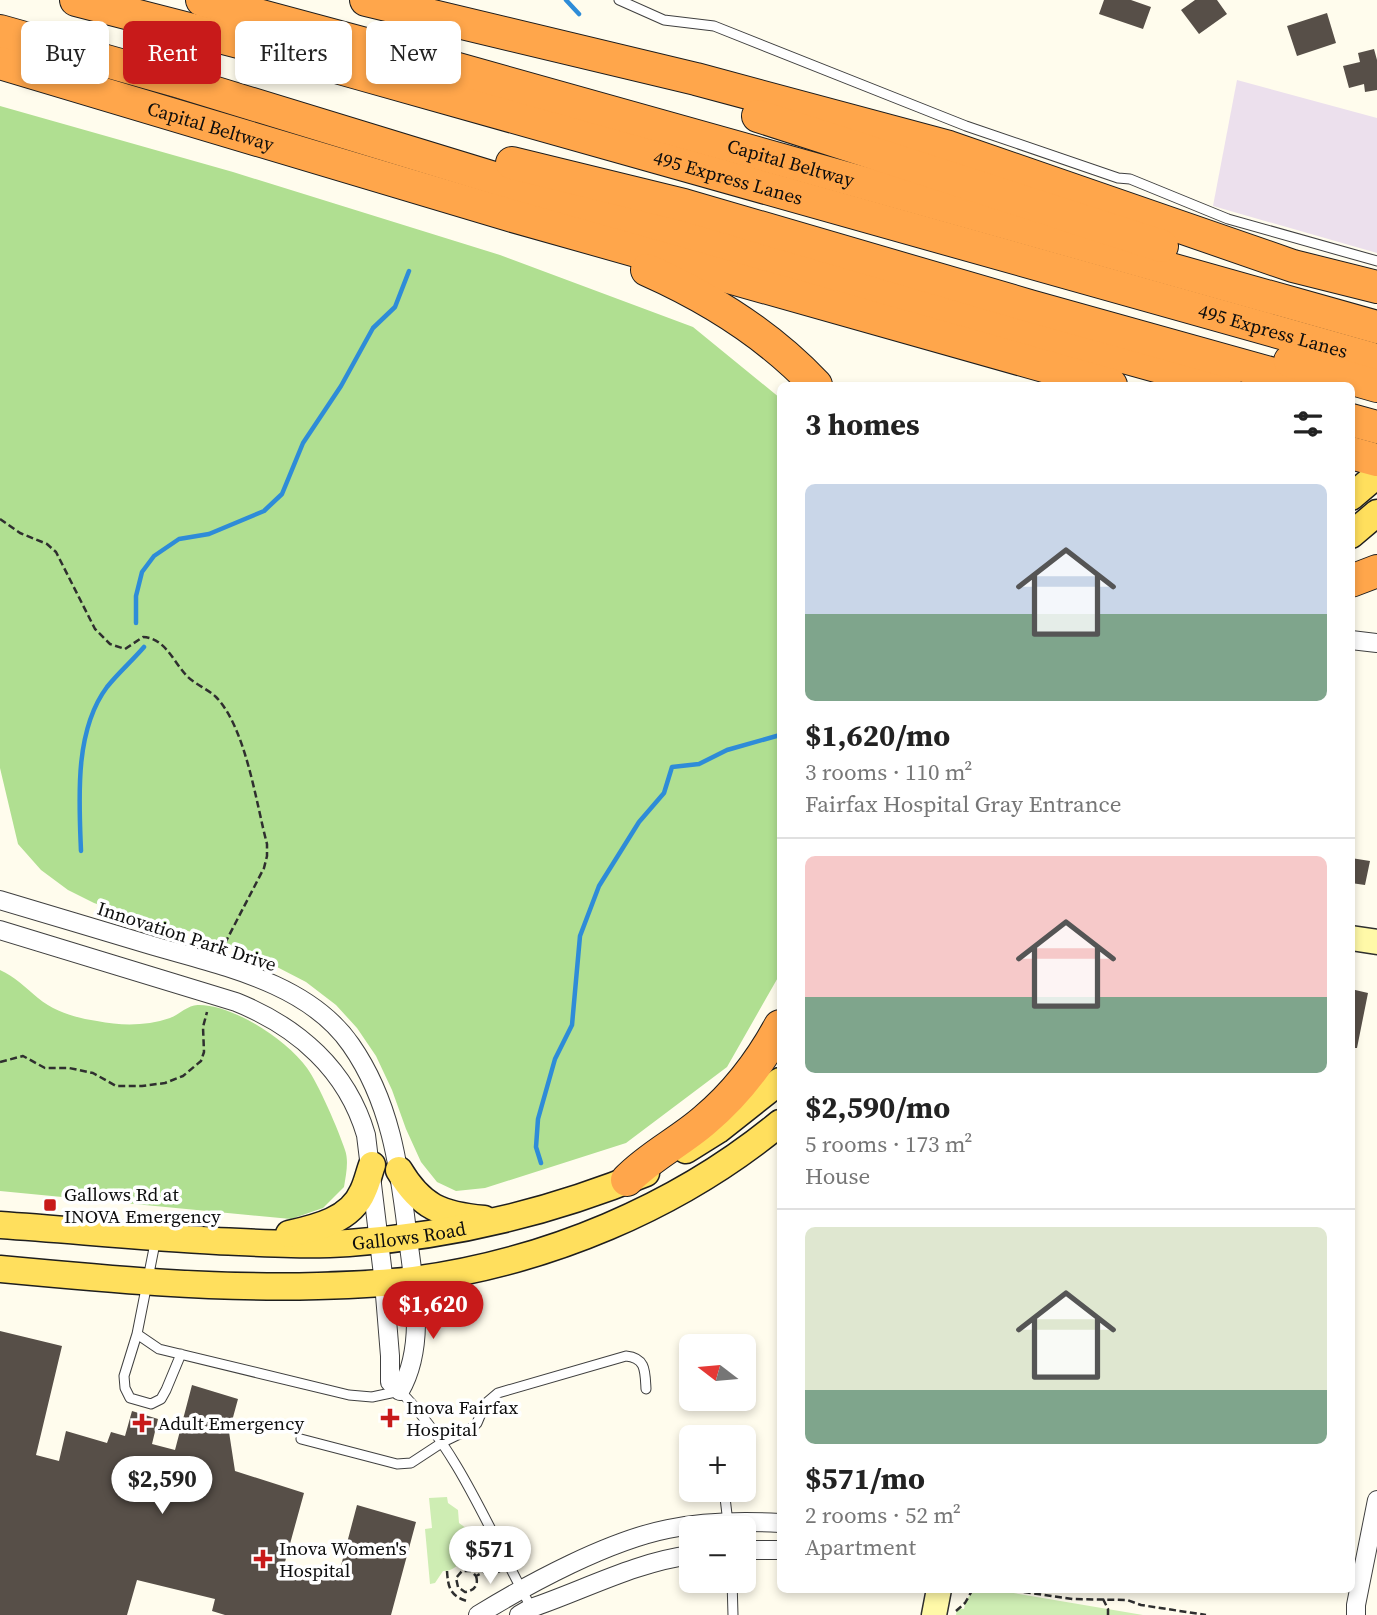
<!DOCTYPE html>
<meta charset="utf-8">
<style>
body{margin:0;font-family:"Source Serif 4",serif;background:#f2f2f2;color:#222;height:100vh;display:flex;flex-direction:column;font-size:26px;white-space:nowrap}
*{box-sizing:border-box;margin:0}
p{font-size:23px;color:#767676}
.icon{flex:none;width:38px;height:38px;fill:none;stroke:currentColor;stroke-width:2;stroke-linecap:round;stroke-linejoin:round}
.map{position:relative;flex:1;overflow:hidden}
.panel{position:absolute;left:777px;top:382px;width:578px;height:1211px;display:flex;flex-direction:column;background:#fff;border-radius:10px;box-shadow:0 4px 10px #0003}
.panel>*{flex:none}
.guide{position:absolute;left:21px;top:21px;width:651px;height:63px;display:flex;gap:14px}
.needle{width:46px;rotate:286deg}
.buttons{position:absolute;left:679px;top:1334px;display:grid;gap:14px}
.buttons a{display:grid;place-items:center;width:77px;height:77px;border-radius:10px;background:#fff;box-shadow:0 4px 10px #0003;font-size:35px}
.price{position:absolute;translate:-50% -60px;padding:0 16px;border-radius:24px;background:#fff;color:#222;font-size:23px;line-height:46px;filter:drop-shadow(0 2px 4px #0008)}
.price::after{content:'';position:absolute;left:50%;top:42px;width:21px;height:16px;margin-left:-10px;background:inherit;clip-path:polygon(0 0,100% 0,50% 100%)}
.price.active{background:#c81a1a;color:#fff}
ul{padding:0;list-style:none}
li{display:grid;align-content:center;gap:14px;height:371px;padding:0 28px}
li+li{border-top:2px solid #e0e0e0}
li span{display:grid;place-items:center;height:217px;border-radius:10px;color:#555}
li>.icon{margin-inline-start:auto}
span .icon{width:126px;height:126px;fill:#fffc;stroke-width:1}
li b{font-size:30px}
h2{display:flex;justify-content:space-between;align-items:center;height:84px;padding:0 28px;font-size:30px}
.chip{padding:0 24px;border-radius:10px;background:#fff;box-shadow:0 4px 10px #0003;font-size:24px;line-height:63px}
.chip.active{background:#c81a1a;color:#fff}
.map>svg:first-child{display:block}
</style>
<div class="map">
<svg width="1377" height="1615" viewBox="0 0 1377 1615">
<rect width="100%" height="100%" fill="#fffced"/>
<path fill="#ece0ed" d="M1237,80L1377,118V253L1213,206Z"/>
<path fill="#ceedb3" d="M447,1497L448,1503L458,1510L459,1523L470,1531L469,1541L471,1546L478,1547C484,1567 471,1560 460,1564C453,1568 452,1571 443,1571L435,1583L430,1584L425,1529L432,1528L429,1498Z
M982,1589H990L1143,1615H956L957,1608L964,1609C966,1598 971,1591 982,1589Z"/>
<path fill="#b0df91" d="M0,106L233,172L500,255L693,327L780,398V974L727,1067L626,1143L485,1188L456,1191L437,1182L421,1162L406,1129L392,1090L376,1056L357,1028L336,1005L306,982L277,967L192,932L144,920L94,903L68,890L41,870L18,844L0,768Z
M0,970C15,977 25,987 38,998C55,1012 76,1018 97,1021C122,1026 146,1026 170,1018C180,1014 189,1004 199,1005C234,1005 287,1040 307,1068C318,1083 339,1131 345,1150C349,1161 346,1175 344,1187L323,1208L291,1219L0,1191Z"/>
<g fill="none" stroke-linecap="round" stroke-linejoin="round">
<path stroke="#2e8cd8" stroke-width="4.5" d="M566,0L579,14
M136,623V596L142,572L154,556L179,539L209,534L264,511L282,494L303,443L341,386L373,328L395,307L409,271
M81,851C79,800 74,731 107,687C118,673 132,661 144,647
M541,1163L536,1147L538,1119L555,1059L572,1025L580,936L599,886L639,822L664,793L672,767L699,764L727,750L780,735"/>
</g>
<path fill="#574f48" d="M1104,0H1131L1151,7L1143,29L1099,14Z
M1195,0H1217L1227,14L1199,34L1181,10Z
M1327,13L1336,43L1297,56L1287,26Z
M1374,49L1377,60V90L1365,92L1364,84L1349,88L1343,66L1360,62L1358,53Z
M1351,858L1370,861L1365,885L1351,883Z
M1351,989L1368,993L1357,1048H1351Z
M0,1331L62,1346L36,1455L59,1461L66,1431L107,1443L111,1432L125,1436L132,1411L158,1419L152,1444L175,1450L192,1385L238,1399L229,1432L235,1471L304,1493L285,1562L338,1577L357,1505L416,1522L391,1615H225L212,1611L215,1599L137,1580L127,1615H0Z"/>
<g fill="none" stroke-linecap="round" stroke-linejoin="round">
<g stroke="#404040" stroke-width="11">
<path id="lane" d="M619,0L664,20L714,26L966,126L1118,178L1130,179L1228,219L1377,261
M156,1238L137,1334L124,1376L125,1388L130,1398L151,1404L161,1399L166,1390L181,1354
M137,1334L159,1349L349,1395L372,1397L400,1391C460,1452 491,1535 532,1609
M301,1439L397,1464L411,1463L443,1442L472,1428L477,1423L485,1404L498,1393L626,1356C646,1358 645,1371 646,1389
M724,1489L728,1523
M732,1580L733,1615"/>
</g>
<g stroke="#404040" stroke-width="20">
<path id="street" d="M1351,640L1377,643
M0,900C49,915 98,929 147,944C217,965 307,981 351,1045C390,1101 399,1165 407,1231C413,1281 427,1345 400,1391L390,1382V1356L384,1283L366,1135C347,1070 298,1027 236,1002L0,930
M744,1550H780
M478,1615C530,1583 608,1541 668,1529C706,1521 743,1521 780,1523
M519,1615L531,1608C584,1590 636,1562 691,1555
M1356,1615V1605L1377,1500"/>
</g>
<g stroke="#2f2f2f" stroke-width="27">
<path id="secondary" d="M1351,938L1377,942
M934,1615L939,1589"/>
</g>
<g stroke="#1e1e1e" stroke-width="29">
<g id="primary">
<path d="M1351,497L1377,475"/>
<path d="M1351,535L1377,513"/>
<path d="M686,1150L718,1130L780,1081"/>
<path d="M399,1170C421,1207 441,1215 484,1219"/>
<path id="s1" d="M0,1225C72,1230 144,1237 217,1241C260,1243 305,1246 349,1243C452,1236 551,1212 646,1173"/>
<path d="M289,1234C316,1228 351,1220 363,1191C367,1183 369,1173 372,1165"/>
<path d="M0,1269C106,1279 212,1289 318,1286C350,1285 382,1284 414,1280C546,1262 677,1208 780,1123"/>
</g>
</g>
<g stroke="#1e1e1e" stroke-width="34">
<g id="highway">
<path id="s2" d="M76,0L336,67L1377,360"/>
<path id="s3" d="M202,0L447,66L1377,327"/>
<path d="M366,0L696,79L949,147L1293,266L1377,287"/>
<path d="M0,31L177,81L651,226L1225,385"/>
<path id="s4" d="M0,63L509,215L1111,385"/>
<path d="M758,116L1162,246"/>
<path d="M512,163L684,205L1030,306L1313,385"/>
<path d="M647,270C710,298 768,334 816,385"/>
<path d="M1290,361L1377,386"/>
<path d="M1351,420L1377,427"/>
<path d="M1351,453L1377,460"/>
<path d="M1351,581L1377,571"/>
<path d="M627,1180C650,1156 680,1142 705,1120C736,1094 761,1061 780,1026"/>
</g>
</g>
<path stroke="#2f2f2f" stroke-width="2.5" stroke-dasharray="7 3.5" stroke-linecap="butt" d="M0,519L20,533L47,544L56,552L95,629L110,644L125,649L143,637C165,638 173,661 186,675C194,684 208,689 216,697C246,728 256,803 267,844V856L264,868L223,947
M0,1062L23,1056L45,1068H69L93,1073L116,1086H142L165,1083L183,1076L201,1061L204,1052L203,1027L207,1012
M447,1571C448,1587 450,1596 467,1601
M476,1576C479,1585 474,1591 465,1592L458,1587L456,1578L462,1571H471L476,1576L490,1569L492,1575L500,1571
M1003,1589L1073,1599L1127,1600L1141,1605L1206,1615
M1103,1599L1108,1609V1615
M956,1611L965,1603L973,1589"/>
<use href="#lane" stroke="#fff" stroke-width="9"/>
<use href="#street" stroke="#fff" stroke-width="18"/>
<use href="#secondary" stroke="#fff9a8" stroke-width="24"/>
<use href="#primary" stroke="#ffdf5d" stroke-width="26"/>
<use href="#highway" stroke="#ffa64b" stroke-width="32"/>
</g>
<g fill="#c81a1a" stroke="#fff" stroke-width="2.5">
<rect x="43" y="1198" width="14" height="14" rx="3.5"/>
<path d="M386.5 1407.5h7v7h7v7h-7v7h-7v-7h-7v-7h7z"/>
<path d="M138.5 1412.5h7v7h7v7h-7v7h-7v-7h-7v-7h7z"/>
<path d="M259.5 1548.5h7v7h7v7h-7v7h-7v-7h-7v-7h7z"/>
</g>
<g text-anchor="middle" stroke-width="7" stroke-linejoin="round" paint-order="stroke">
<g font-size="19" fill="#0d0d0d" stroke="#fff">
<text dy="7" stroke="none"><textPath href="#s4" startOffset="220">Capital Beltway</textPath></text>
<text dy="7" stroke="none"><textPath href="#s3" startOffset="611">Capital Beltway</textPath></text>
<text dy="7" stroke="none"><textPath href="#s2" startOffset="676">495 Express Lanes</textPath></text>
<text dy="7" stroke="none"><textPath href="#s2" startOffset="1242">495 Express Lanes</textPath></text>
<text transform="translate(187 936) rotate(18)" y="7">Innovation Park Drive</text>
<text dy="7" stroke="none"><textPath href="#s1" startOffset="410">Gallows Road</textPath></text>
</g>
<g font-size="19" fill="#0d0d0d" stroke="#fff" text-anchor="start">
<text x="64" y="1201">Gallows Rd at<tspan x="64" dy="22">INOVA Emergency</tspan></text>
<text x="406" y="1414">Inova Fairfax<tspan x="406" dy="22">Hospital</tspan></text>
<text x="158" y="1430">Adult Emergency</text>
<text x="279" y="1555">Inova Women's<tspan x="279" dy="22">Hospital</tspan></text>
</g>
</g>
</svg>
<div class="buttons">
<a><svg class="needle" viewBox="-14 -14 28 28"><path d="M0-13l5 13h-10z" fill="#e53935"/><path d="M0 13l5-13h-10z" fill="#767676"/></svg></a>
<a>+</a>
<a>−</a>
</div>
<b class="price active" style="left:433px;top:1341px">$1,620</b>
<b class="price" style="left:162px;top:1516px">$2,590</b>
<b class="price" style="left:490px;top:1586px">$571</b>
<div class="guide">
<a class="chip">Buy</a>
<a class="chip active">Rent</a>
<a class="chip">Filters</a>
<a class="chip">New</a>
</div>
<section class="panel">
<h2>3 homes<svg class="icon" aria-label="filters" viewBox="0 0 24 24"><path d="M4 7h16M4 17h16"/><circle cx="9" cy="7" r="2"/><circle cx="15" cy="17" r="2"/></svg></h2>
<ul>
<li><span style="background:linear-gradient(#c9d6e8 60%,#7fa58c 0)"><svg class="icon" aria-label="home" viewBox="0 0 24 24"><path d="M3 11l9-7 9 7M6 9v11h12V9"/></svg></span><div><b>$1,620/mo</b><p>3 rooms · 110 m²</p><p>Fairfax Hospital Gray Entrance</p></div></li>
<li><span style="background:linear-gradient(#f6c9c9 65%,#7fa58c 0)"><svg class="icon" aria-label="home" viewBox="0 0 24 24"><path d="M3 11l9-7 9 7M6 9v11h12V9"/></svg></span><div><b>$2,590/mo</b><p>5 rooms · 173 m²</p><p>House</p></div></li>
<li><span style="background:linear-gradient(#dfe7d0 75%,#7fa58c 0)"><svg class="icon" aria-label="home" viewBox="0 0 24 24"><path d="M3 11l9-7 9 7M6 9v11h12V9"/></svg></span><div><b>$571/mo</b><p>2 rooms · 52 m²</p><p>Apartment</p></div></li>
</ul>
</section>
</div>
